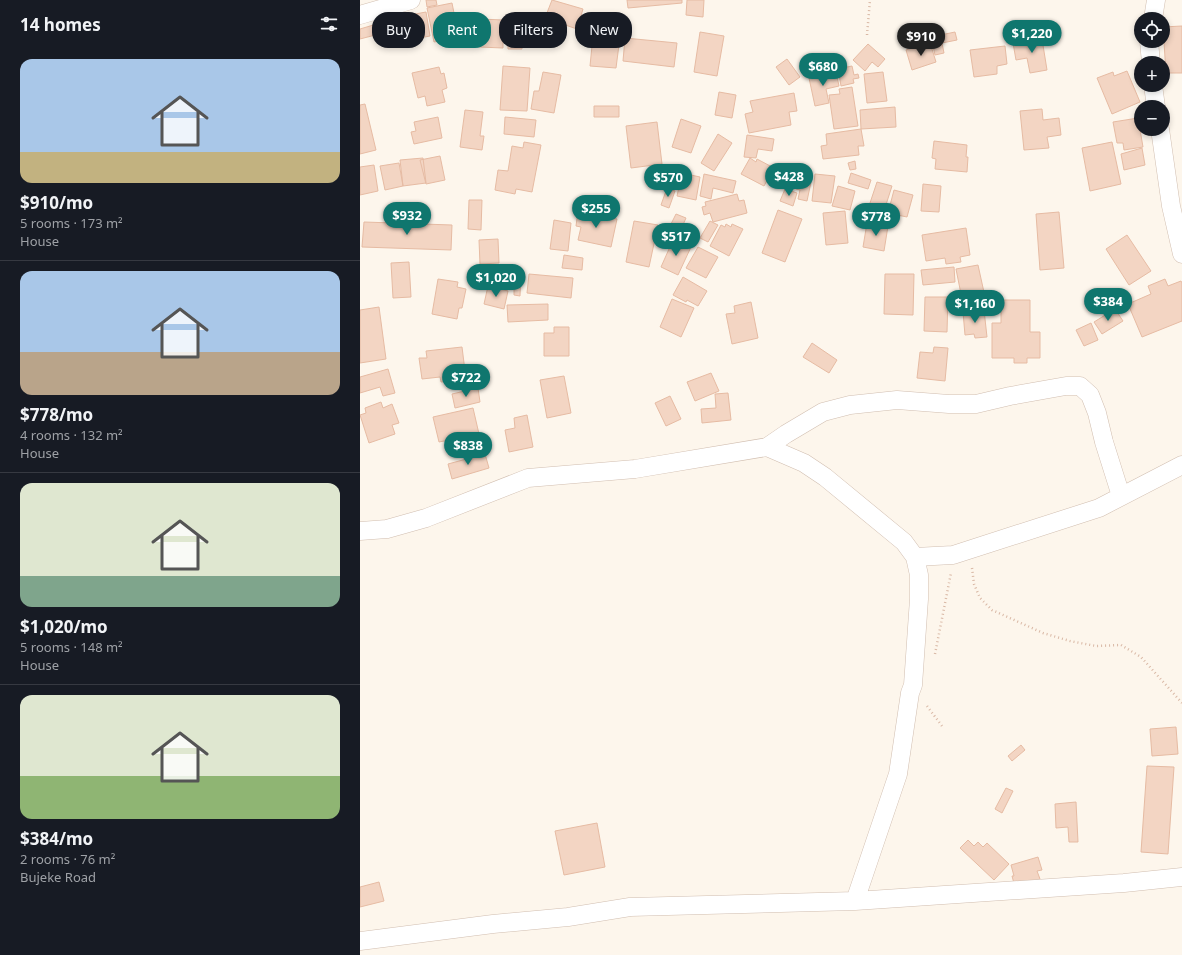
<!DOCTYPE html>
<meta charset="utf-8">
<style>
body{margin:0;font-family:"Noto Sans",sans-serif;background:#242831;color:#f1f3f6;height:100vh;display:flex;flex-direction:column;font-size:15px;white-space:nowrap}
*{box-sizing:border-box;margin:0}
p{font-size:13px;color:#9ea1a6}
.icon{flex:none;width:22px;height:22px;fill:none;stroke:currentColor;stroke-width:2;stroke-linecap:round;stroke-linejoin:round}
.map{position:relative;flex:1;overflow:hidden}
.details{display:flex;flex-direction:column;background:#171b24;width:360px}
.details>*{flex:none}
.banner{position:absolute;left:12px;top:12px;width:380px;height:36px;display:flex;gap:8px}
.tools{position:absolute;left:774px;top:12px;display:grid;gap:8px}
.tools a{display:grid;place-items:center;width:36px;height:36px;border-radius:50%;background:#171b24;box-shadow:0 2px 6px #0003;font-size:20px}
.price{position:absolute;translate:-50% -34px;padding:0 9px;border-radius:14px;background:#0f766e;color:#fff;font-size:13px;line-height:26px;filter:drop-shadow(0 1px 2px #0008)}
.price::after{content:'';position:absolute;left:50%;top:24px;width:12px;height:9px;margin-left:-6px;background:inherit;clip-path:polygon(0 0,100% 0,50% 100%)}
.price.on{background:#222;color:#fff}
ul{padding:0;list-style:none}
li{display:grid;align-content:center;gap:8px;height:212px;padding:0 20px}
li+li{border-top:1px solid #363941}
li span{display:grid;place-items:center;height:124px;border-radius:12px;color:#555}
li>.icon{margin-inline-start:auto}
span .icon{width:72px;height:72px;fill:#fffc;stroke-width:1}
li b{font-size:17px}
h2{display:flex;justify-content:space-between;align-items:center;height:48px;padding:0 20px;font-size:17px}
.chip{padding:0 14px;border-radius:16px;background:#171b24;box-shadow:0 2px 6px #0003;font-size:14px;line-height:36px}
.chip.on{background:#0f766e;color:#fff}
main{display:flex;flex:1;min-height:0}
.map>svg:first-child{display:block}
</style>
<main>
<section class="details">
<h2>14 homes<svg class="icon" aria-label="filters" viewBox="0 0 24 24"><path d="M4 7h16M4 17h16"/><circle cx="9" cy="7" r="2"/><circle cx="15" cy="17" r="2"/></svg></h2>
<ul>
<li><span style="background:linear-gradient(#a9c7e8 75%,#c2b280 0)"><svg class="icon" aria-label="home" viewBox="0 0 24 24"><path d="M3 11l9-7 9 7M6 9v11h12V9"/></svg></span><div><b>$910/mo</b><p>5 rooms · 173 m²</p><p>House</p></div></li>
<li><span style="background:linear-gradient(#a9c7e8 65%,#b9a48a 0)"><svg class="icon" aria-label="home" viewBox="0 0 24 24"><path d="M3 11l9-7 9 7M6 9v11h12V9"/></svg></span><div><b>$778/mo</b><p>4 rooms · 132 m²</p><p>House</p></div></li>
<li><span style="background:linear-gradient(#dfe7d0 75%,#7fa58c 0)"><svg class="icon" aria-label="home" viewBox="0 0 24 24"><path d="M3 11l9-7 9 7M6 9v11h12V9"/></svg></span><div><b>$1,020/mo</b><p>5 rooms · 148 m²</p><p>House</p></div></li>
<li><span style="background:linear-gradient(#dfe7d0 65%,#8fb573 0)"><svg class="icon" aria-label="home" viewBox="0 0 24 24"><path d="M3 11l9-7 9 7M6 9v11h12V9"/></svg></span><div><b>$384/mo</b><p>2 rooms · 76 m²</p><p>Bujeke Road</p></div></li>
</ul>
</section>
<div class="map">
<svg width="822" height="955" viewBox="0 0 822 955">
<rect width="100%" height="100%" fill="#fdf6ec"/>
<path fill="#f3d5c3" stroke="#e6bba3" d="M66,0H76L77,5L67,7Z
M192,0L223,9L217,29L185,18Z
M267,0H322V3L268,8Z
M327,0H344L343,17L326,15Z
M92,3L99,38L74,42L67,8Z
M66,12L70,36L28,44L23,20Z
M148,18H162V49H148Z
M119,19L143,20V48L119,47Z
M20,23L23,33L0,39V29Z
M234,26L261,29L256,68L230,66Z
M822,26V73H806L803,27Z
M566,31L568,40L548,44L546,35Z
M340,32L364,36L357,76L334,72Z
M595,32L597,40L582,43L584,53L575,55L571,37Z
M265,38L317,43L314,67L263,61Z
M682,39L687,70L670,73L667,58L656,60L653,43Z
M508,44L525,59L518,67L512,62L505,71L493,60Z
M561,45L562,49L571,46L576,62L552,70L546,50Z
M645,46L647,64L637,66V74L614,77L610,50Z
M427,59L440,77L429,85L416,67Z
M143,66L170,68L167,111L140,110Z
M492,66L494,75L498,74L499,78L493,79L494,83L481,86L478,69Z
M79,67L81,74L84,73L87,88L82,90L85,102L67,106L65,96L58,98L52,73Z
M767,71L780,102L752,114L737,78L753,72L754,76Z
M183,72L201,75L194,113L171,109L174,91H179Z
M476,72L479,86L466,89L469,103L455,106L449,78Z
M523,72L527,101L507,103L504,74Z
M492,87L498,126L474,129L469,95L480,94L479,89Z
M359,92L376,95L372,118L355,115Z
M434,93L437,111L429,112L431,125L389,133L385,114L393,112L390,101Z
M5,104L16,150L0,154V105Z
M234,106H259V117H234Z
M535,107L536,127L501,129L500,110Z
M682,109L683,120L699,118L701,135L687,137L689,148L664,150L660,111Z
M105,110L123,112L120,136H124L122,150L100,147Z
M78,117L82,138L54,144L51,132L56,131L54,122Z
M145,117L176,120L174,137L144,134Z
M778,118L783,147L764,150L763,143H757L753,122Z
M321,119L341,126L331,153L312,147Z
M297,122L302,164L271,168L266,126Z
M501,129L504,146H498L499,155L463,159L461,146L467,145L466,134Z
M358,134L372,143L354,171L341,163Z
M387,135L414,139L412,151L398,149L396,158L384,157Z
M574,141L607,145L606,157H608L607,172L575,169L576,159L572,158Z
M164,142L181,145L172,192L156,189L155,194L135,190L138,170L148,171L152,146L163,148Z
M752,142L761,184L730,191L722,148Z
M782,148L785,165L764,170L761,154Z
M80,156L85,180L66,184L60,160Z
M63,158L66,183L43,186L40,160Z
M390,158L396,162L397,159L414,168L404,186L381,174Z
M495,161L496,169L490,170L488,163Z
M39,163L43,186L25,190L20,166Z
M14,165L18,191L0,195V167Z
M322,173L340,177L336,200L317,196Z
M491,173L511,180L508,189L488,183Z
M344,174L376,181L373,193L353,188L351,199L340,196Z
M455,174L475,176L471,203L452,201Z
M439,180L451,182L447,201L438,199L440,190L436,189Z
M517,182L532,186L523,214L508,209Z
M563,184L581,186L579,212L561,211Z
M478,186L495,191L490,210L472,206Z
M307,188L315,191L309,208L301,205Z
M425,189L437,193L433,206L420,201Z
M534,190L553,195L547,217L528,213Z
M377,194L379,201L384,200L387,213L353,222L350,213L344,215L342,207L346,206L345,202Z
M109,200H122L121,230L108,229Z
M418,210L442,219L425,262L402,253Z
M218,211L257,219L251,247L218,240L221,227L216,226Z
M485,211L488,243L466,245L463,213Z
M699,212L704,268L680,270L676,214Z
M316,214L326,218L318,236L314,234L312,239L305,236Z
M194,220L211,223L208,251L190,249Z
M274,221L298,225L289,267L266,262Z
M350,221L358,225L348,242L340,238Z
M4,222L92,225L91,250L2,247Z
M507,223L528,226L524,251L503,247Z
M366,224L371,227L372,224L383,229L369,256L350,246L361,225L365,227Z
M606,228L610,255L600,257L601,262L586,264L585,258L566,261L562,235Z
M767,235L791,271L769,285L746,249Z
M138,239L139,263L120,264L119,240Z
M313,240L331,247L318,275L301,267Z
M338,247L358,257L346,278L326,268Z
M204,255L223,258L222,270L202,268Z
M49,262L51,297L33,298L31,263Z
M618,265L627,306L599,312L596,301H599L598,295L601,294L596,269Z
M594,267L595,282L563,285L561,270Z
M154,271H161L160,296L154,295Z
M169,274L213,278L211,298L167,293Z
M525,274H554L553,315L524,314Z
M323,277L347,291L338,306L327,300L326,302L313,295Z
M78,279L98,282L97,287L106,289L102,308H99L97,319L72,314Z
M805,279L808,286L821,281L822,283V321L782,337L768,304L791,294L788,286Z
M128,286L148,291L144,309L124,304Z
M565,297H588L587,332L564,331Z
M312,299L334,308L321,337L300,327Z
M641,300H670V332H680V358H667V363H654V358H632V323H641Z
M391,302L398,338L372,344L366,314L375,313L374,306Z
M188,304V320L148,322L147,305Z
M19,307L26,359L0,363V310Z
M755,309L763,321L742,334L734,322Z
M624,310L627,337L615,338L614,334L605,335L603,312Z
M731,323L738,340L724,346L716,330Z
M194,327H209V356H184V333H194Z
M452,343L477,360L469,373L443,357Z
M102,347L106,379L81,382L80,377L62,379L59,358H67L66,351Z
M574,347L588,348L585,381L557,378L560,352L573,353Z
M28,369L35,393L23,396L20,387L0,393V377Z
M351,373L359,391L335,401L327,382Z
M204,376L211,413L187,418L180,380Z
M118,388L120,402L95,408L92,394Z
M368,393L371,420L342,423L341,409L356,408L355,394Z
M310,396L321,419L306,426L295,403Z
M21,402L23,408L32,404L39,423L32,425L35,434L9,443L0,415L6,413L5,408Z
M113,408L119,434L79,442L73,417Z
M167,415L173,447L149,452L145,430L155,428L154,418Z
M125,454L129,468L92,479L88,464Z
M816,727L818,754L792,756L790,729Z
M661,745L665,750L652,761L648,756Z
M787,766L814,767L808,854L781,852Z
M646,788L653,791L642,813L635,809Z
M716,802L718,842H709L708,827L696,828L695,804Z
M237,823L245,867L204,875L195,831Z
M608,840L614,846L618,842L623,847L627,843L649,864L634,880L600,848Z
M678,857L682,870L677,871L680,879L655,887L652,876H654L651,865Z
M19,882L24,901L0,907V887Z"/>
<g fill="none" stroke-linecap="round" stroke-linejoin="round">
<g stroke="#d1beb0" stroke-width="19">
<path id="minor" d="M0,15L51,0
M793,19L796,0
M789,41L791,63
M793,85L796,107
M800,129L811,206L822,254
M407,447L444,463L465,477L544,542L555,557L559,575V599L553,685L550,693L538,774L495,901
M0,531L27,529L66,518L168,478L275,469L407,447L426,434L463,412L490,405L537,400L589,404H616L650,396L706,386H720L730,395L737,413L744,442L761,496
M555,557L593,555L739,508L822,465
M0,941L133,924L208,917L270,907L495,901L764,883L822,877"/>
</g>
<path stroke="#d9b8a5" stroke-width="2.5" stroke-dasharray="1 3" stroke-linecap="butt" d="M507,35L510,0
M612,568L614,584L620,598L632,610L683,633L710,641L736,646L761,645L781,657L822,703
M575,654L591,573
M567,706L582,726"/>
<use href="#minor" stroke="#fff" stroke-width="18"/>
</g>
</svg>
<div class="tools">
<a><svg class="icon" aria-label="locate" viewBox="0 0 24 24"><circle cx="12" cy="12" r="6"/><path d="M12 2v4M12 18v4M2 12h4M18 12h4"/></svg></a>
<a>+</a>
<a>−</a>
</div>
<b class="price" style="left:672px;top:54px">$1,220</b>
<b class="price on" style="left:561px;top:57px">$910</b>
<b class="price" style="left:463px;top:87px">$680</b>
<b class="price" style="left:429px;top:197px">$428</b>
<b class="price" style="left:308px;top:198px">$570</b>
<b class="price" style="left:236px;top:229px">$255</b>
<b class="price" style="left:47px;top:236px">$932</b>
<b class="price" style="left:516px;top:237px">$778</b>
<b class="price" style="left:316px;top:257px">$517</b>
<b class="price" style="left:136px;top:298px">$1,020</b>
<b class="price" style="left:748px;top:322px">$384</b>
<b class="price" style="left:615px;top:324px">$1,160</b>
<b class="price" style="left:106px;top:398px">$722</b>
<b class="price" style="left:108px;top:466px">$838</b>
<div class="banner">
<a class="chip">Buy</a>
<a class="chip on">Rent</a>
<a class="chip">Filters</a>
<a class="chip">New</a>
</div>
</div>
</main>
